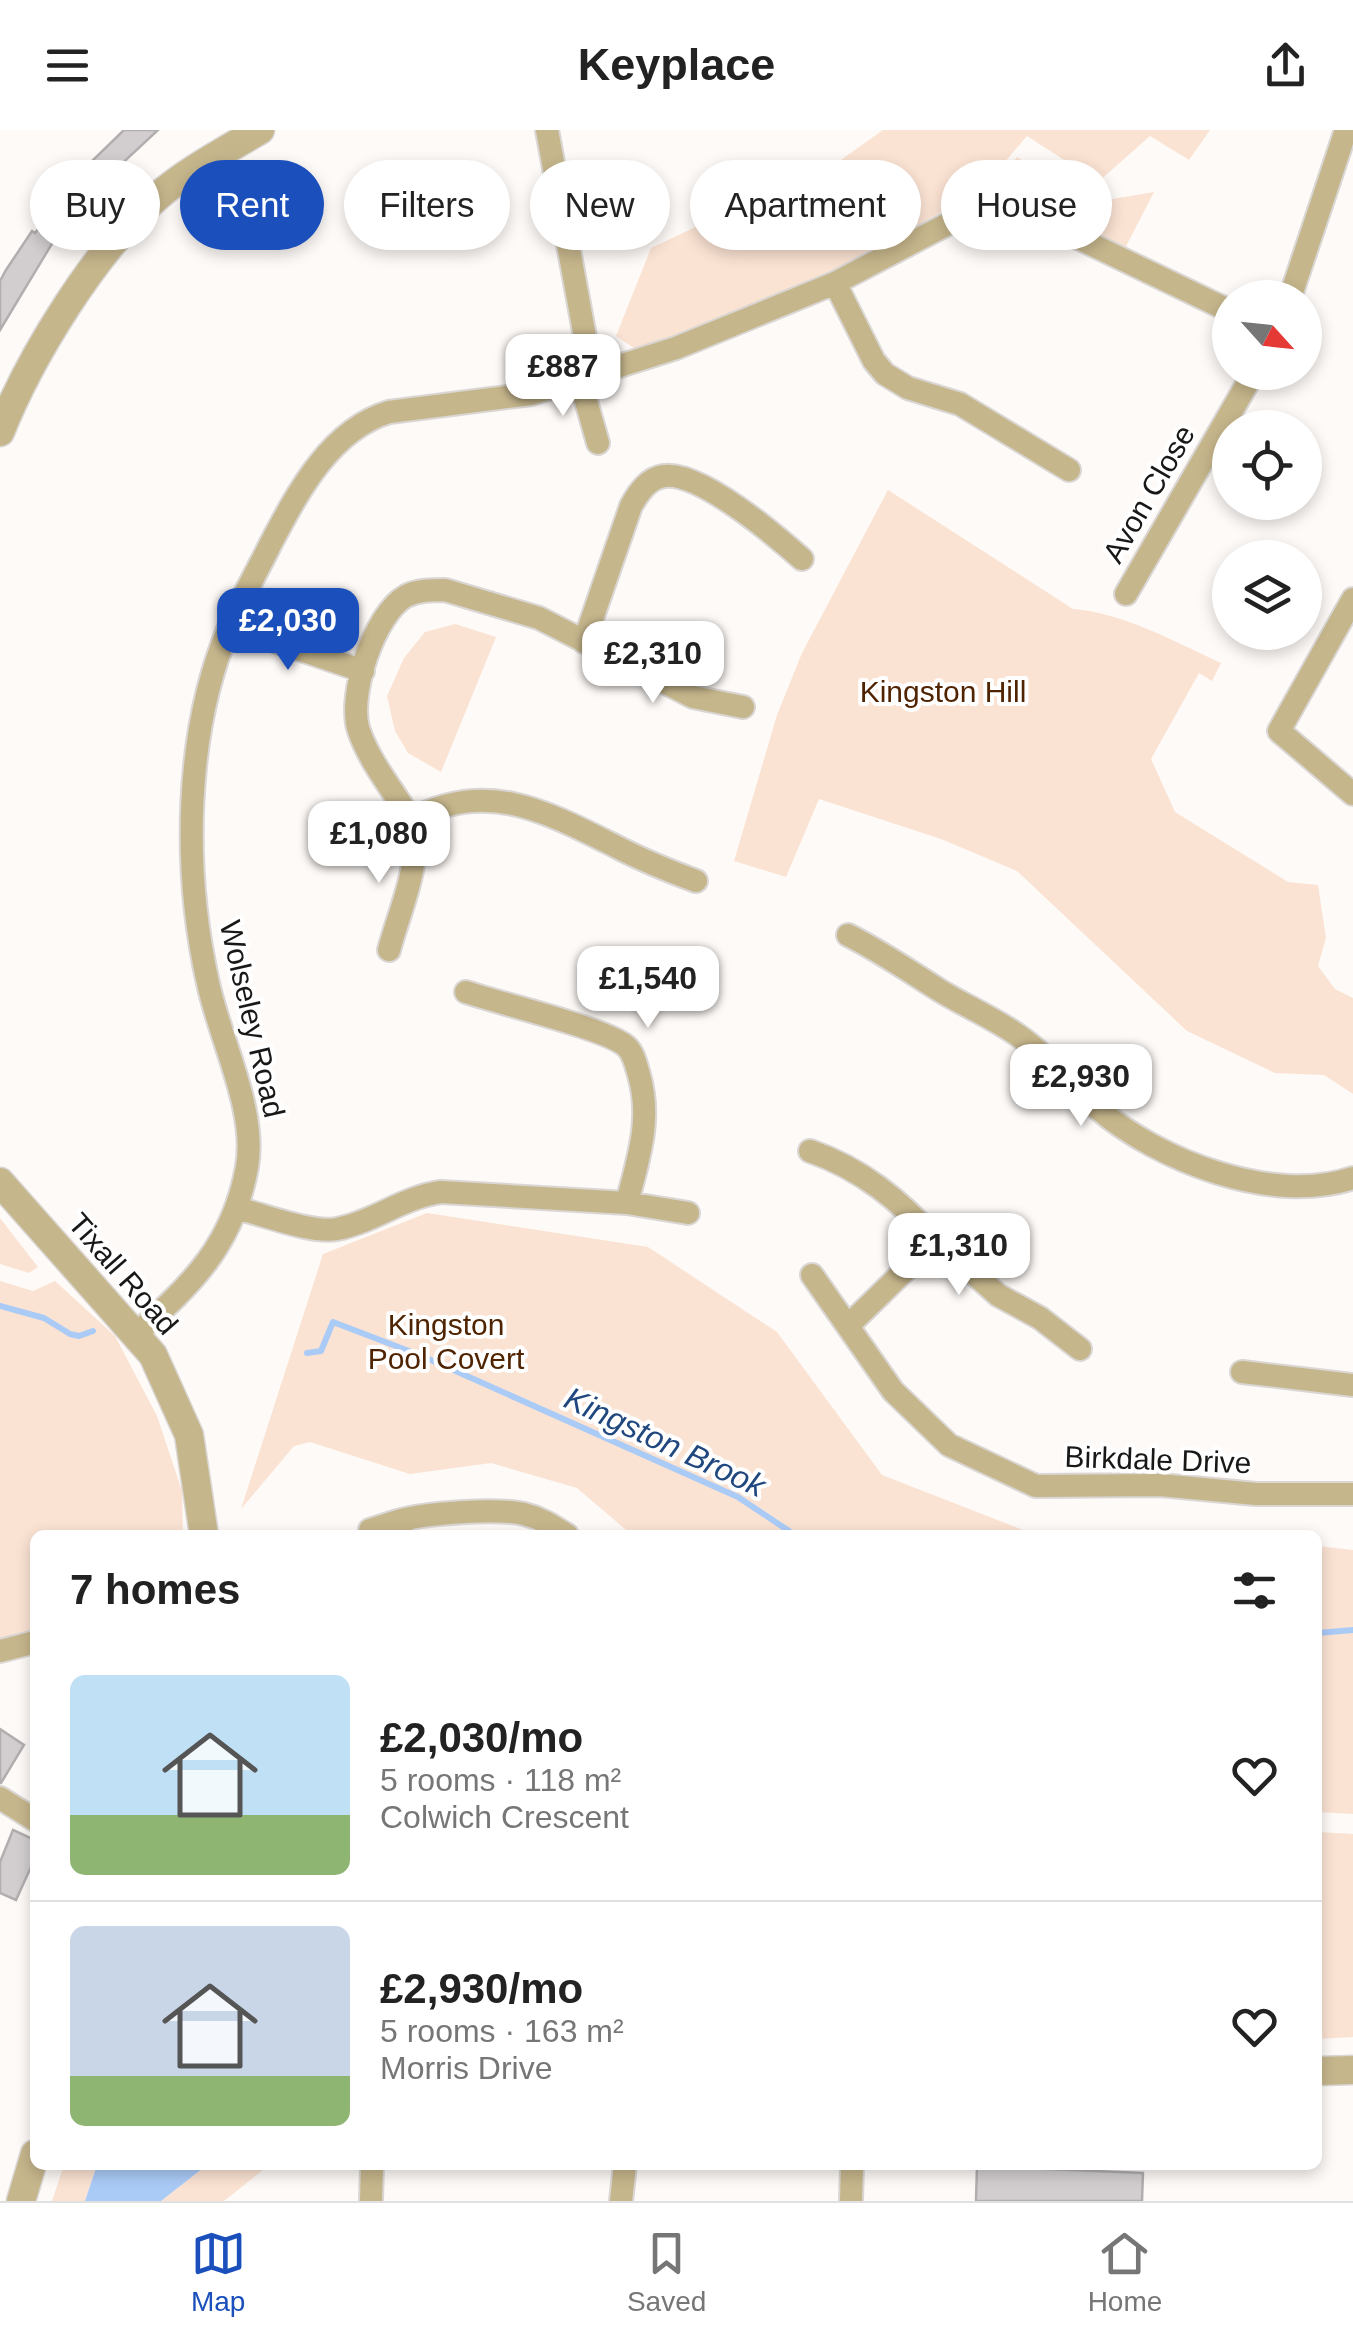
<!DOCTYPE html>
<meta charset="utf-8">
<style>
body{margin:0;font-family:Arial,sans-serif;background:#f6f6f6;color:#222;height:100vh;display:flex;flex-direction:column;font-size:38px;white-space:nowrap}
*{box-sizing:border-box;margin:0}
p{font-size:32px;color:#767676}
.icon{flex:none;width:55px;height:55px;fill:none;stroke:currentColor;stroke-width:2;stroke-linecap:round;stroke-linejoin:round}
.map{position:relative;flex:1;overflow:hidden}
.details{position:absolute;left:30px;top:1400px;width:1292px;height:640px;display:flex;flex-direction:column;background:#fff;border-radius:15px;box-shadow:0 5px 15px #0003}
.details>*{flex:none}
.banner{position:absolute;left:30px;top:30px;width:1295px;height:90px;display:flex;gap:20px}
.needle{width:65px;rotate:117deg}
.controls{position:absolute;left:1212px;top:150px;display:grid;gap:20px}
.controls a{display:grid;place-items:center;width:110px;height:110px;border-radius:50%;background:#fff;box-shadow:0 5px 15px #0003;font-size:50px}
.price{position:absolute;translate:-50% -85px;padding:0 22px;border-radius:20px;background:#fff;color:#222;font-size:32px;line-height:65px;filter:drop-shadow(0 2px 5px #0008)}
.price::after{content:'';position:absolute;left:50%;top:60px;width:30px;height:22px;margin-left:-15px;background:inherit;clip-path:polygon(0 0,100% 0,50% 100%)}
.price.active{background:#1b4fbc;color:#fff}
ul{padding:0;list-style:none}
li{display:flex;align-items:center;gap:30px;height:250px;padding:0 40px}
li+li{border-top:2px solid #e0e0e0}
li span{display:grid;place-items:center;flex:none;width:280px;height:200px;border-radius:15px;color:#555}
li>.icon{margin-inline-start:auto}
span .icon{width:120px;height:120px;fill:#fffc;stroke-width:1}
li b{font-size:42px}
h2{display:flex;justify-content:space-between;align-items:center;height:120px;padding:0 40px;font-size:42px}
.chip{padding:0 35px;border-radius:45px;background:#fff;box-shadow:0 5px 15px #0003;font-size:35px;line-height:90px}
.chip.active{background:#1b4fbc;color:#fff}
header{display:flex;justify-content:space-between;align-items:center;height:130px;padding:0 40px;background:#fff;font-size:45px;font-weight:700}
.tabs{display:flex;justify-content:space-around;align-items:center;height:140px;border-top:2px solid #e0e0e0;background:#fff;font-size:28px;color:#767676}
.tabs a{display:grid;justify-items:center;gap:5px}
.tabs .active{color:#1b4fbc}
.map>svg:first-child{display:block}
</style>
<header><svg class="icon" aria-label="menu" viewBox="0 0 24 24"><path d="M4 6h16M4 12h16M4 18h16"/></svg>Keyplace<svg class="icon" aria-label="share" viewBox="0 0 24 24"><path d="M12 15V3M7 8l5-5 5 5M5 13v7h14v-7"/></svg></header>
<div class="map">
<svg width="1353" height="2071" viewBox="0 0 1353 2071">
<rect width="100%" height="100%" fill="#fefaf7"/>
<path fill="#fbe3d3" d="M883,0H1210L1189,30L1150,6L1098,52L1027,6L982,59L833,143L641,223L616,206L651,118L736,78L817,47Z
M1017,27L1089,73L1154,62L1123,122L991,62Z
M888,360L1073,479C1124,483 1175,512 1221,533L1212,551L1199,543L1151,629L1175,682L1288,752L1318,755L1326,808L1318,836L1335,859L1353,868V964L1324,945L1275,943L1187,901L1017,741L941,709L819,669L786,747L734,731L777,585L802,523Z
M455,494L496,507L441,642L408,623L395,601L387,566L404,528L425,502Z
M427,1083L648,1117L777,1202L882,1345L1036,1405H632L577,1358L491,1333L410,1344L310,1312L294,1316L241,1379L323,1124Z
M0,1088L38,1137L29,1143L0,1134Z
M0,1151L33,1161L55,1151L115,1206L157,1286L182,1361L183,1405H35V1505L0,1513Z
M1318,1416L1353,1420V1684L1318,1682Z
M1318,1702L1353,1704V1907L1318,1909Z
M64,2035H97L85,2071H52Z
M207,2035H269L224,2071H161Z"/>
<path fill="#abcbf7" d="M97,2035H207L161,2071H85Z"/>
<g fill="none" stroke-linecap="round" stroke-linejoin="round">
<path stroke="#abcbf7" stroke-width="6" d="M0,1176L44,1188L70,1204L79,1206L93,1201
M307,1223L321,1221L333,1192L422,1226L738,1367L795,1405
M1318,1503L1353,1500"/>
</g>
<path fill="#d2ced0" stroke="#b2aeb0" stroke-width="2.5" d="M124,0H158L116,39L60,110L56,107L0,200V151L6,140L32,101L35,103L93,30Z
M0,1599L24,1615L1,1653H0Z
M13,1700L35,1710V1728L16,1770L0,1763V1732Z
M977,2036L1143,2043L1142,2071H976Z"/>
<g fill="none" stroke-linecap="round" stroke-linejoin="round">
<g stroke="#d9d6d3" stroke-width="26">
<path id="minor" d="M547,0L592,245
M835,153L874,231L885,244L908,258L960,274L1069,340
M1290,168L1346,0
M580,250L598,313
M1126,464L1254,242
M1353,469L1279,601L1353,664
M230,496L363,541
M584,512L631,376C638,363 648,348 664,346C700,341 776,406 802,429
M411,690C486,648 547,682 617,717C642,730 669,741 696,751
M848,805C880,821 909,841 939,860C965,876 994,888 1019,906C1048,926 1070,955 1097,978C1159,1031 1273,1075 1353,1048
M389,820C399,781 424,730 411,690C394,661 370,633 359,601C347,567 374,484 406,466C418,460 431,460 445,460L539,488L693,567L743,577
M466,862C497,873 609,899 627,917C634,924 636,935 639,945C652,990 638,1029 627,1073
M810,1021C862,1039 899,1070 936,1110
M236,1078C262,1084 312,1104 337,1099C374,1092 403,1067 441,1062L627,1073L688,1083
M812,1145L893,1261L949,1315L1036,1356L1160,1355L1256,1364H1353
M849,1195L936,1110L998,1165L1040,1188L1080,1219
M136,1204C192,1154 233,1115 247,1037C257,980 220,910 208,853C183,741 184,602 230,495C242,467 258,440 271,413C298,362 330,300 389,282L531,264L676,218L835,153L986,74L1003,75L1026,83L1230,181
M1242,1242L1353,1255
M370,1400L398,1391
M403,1405L398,1391C425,1383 497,1378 524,1384C541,1388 553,1396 567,1405
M0,1521L35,1512
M0,1668L35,1690
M371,2071L372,2035
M621,2071L625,2035
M851,2071L852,2035"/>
</g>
<g stroke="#d9d6d3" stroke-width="31">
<path id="tertiary" d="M0,302C30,227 95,120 157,67C188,40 225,21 260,0
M0,1052L153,1225L189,1305L204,1405
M1318,1941L1353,1940
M21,2071L35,2024"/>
</g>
<use href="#minor" stroke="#c6b68c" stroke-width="22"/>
<use href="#tertiary" stroke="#c6b68c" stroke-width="28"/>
</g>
<g text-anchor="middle" stroke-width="8" stroke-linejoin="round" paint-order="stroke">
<g font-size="30" fill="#191817" stroke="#fff">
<text transform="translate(1149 364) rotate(-60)" y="10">Avon Close</text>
<text transform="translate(252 889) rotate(77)" y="10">Wolseley Road</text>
<text transform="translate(123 1144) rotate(49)" y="10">Tixall Road</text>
<text transform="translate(1158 1330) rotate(2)" y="10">Birkdale Drive</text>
</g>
<g font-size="30" fill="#502400" stroke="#fff">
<text x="943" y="572">Kingston Hill</text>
<text x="446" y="1205">Kingston<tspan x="446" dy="34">Pool Covert</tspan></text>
</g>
<g font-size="32" font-style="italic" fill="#21487e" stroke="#fff">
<text transform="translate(665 1312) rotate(25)" y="11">Kingston Brook</text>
</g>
</g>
</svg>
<div class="controls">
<a><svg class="needle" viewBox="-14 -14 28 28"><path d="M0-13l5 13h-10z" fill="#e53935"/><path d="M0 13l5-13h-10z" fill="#767676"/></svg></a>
<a><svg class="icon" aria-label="locate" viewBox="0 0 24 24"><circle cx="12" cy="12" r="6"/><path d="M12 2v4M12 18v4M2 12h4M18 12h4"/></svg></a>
<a><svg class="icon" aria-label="layers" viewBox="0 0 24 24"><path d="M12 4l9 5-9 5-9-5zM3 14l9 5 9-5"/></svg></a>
</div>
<b class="price" style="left:563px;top:289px">£887</b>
<b class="price active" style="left:288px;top:543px">£2,030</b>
<b class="price" style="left:653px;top:576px">£2,310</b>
<b class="price" style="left:379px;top:756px">£1,080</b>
<b class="price" style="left:648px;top:901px">£1,540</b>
<b class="price" style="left:1081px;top:999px">£2,930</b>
<b class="price" style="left:959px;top:1168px">£1,310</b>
<div class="banner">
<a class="chip">Buy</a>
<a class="chip active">Rent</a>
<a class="chip">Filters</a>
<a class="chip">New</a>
<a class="chip">Apartment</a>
<a class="chip">House</a>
</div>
<section class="details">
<h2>7 homes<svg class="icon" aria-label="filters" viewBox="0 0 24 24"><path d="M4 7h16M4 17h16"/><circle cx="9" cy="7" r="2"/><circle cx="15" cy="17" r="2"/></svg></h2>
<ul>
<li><span style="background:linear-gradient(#bfe0f5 70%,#8fb573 0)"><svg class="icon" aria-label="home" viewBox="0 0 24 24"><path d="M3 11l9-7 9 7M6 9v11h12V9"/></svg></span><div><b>£2,030/mo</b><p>5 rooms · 118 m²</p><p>Colwich Crescent</p></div><svg class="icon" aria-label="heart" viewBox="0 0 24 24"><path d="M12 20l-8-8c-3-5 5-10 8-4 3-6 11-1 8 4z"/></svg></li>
<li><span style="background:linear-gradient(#c9d6e8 75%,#8fb573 0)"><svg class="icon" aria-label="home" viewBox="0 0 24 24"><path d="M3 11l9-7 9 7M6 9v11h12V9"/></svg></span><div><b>£2,930/mo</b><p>5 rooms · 163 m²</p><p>Morris Drive</p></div><svg class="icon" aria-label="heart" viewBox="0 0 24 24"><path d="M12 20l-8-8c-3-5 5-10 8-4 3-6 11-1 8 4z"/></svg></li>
</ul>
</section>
</div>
<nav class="tabs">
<a class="active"><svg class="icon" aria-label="map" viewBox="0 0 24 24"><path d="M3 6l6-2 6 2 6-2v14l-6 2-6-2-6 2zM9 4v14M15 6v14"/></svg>Map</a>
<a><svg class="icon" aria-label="saved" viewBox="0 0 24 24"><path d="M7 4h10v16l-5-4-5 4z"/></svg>Saved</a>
<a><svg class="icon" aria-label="home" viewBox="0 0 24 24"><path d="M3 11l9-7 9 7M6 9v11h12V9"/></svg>Home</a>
</nav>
